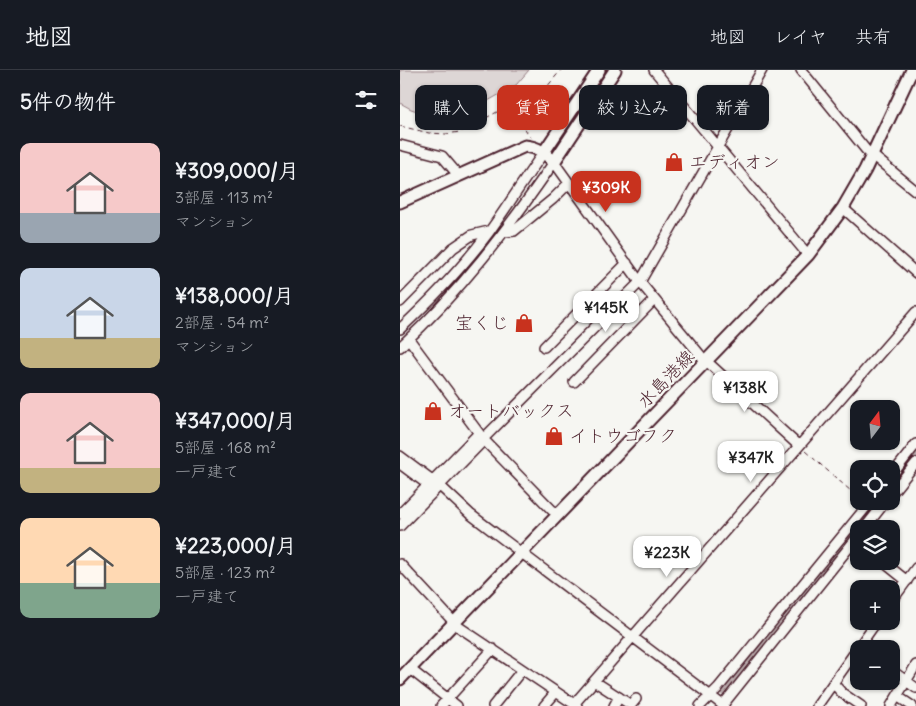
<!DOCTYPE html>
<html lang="ja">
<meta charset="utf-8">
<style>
body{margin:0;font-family:Delius,"Klee One",sans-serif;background:#20242c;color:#f1f3f6;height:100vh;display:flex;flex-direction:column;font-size:19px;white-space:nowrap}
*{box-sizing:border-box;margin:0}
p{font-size:16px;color:#9ea1a6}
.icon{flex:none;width:28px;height:28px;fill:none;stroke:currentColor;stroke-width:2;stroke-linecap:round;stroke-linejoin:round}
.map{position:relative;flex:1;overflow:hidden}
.side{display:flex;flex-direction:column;background:#171b24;width:400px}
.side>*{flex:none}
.top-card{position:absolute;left:15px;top:15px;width:425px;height:45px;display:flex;gap:10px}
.needle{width:32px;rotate:16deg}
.controls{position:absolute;left:450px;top:330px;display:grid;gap:10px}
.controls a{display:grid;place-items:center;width:50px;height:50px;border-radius:10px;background:#171b24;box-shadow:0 1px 4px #0004;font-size:25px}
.price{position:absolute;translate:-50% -42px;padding:0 11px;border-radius:10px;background:#fff;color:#222;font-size:16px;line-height:32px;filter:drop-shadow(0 1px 2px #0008)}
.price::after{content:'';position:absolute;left:50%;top:30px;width:15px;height:11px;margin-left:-8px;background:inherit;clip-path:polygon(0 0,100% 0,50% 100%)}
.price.on{background:#c8321e;color:#fff}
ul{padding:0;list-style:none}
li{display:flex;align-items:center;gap:15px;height:125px;padding:0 20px}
li span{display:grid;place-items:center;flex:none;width:140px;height:100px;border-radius:10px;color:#555}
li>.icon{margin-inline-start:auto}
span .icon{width:60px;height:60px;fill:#fffc;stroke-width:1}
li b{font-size:21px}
h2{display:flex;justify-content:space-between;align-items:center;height:60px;padding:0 20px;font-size:21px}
.pill{padding:0 18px;border-radius:10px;background:#171b24;box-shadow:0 1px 4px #0004;font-size:18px;line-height:45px}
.pill.on{background:#c8321e;color:#fff}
header{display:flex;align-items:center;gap:30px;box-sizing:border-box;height:70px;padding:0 25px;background:#171b24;border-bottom:1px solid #363941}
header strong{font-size:24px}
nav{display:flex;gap:28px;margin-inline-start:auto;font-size:18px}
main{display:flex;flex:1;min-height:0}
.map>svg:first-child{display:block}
</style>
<header>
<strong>地図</strong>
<nav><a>地図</a><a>レイヤ</a><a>共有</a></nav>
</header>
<main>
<section class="side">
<h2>5件の物件<svg class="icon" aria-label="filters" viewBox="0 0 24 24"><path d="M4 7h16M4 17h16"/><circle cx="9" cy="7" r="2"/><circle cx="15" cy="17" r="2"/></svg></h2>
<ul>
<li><span style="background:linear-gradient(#f6c9c9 70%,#9aa5b1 0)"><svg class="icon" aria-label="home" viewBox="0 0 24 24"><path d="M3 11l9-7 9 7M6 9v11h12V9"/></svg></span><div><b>¥309,000/月</b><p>3部屋 · 113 m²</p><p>マンション</p></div></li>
<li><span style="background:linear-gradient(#c9d6e8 70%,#c2b280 0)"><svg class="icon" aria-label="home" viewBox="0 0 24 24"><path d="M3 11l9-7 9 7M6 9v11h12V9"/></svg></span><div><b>¥138,000/月</b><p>2部屋 · 54 m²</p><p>マンション</p></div></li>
<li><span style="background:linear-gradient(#f6c9c9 75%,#c2b280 0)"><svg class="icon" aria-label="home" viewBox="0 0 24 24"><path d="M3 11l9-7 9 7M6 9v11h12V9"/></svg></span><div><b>¥347,000/月</b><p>5部屋 · 168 m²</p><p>一戸建て</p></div></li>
<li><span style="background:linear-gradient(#ffd9b3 65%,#7fa58c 0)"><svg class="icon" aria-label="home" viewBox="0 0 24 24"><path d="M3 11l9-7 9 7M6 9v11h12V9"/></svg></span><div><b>¥223,000/月</b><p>5部屋 · 123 m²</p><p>一戸建て</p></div></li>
</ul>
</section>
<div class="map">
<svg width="516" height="636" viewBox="0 0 516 636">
<rect width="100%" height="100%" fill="#f6f6f2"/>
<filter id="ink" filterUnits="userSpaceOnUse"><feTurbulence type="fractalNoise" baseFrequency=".02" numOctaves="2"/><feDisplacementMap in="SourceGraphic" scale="10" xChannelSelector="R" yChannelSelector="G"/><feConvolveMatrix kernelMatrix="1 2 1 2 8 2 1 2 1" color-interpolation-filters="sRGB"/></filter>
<g filter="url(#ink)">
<path fill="#ddd6d5" stroke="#947a80" d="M0,0H129L116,15L51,52L11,39L0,33Z"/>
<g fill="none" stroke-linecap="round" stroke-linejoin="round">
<path stroke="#8e747a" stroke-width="2" d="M327,622L355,588"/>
<path stroke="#bbadae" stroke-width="11" d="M491,413L516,382
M324,620L401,527L477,431"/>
<g stroke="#4a1f2b" stroke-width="12">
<path id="minor" d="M254,0L408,185
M401,0L466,80L516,121
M0,75L42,86L59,106
M443,138L516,203
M105,162L114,161L153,129L169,113
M0,232L53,178L72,165L89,161
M0,259C32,229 63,197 89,162C108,136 125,108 144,82
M9,269L84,370L152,440L159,444
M0,277C60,222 108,159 154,92L240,212L302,287L399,376
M144,277L227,193
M174,312L254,230
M83,369L240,212L362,0
M0,386L39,415L70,444L324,636
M0,394L31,417
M491,406L516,374
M491,424L516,393
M0,444L79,363
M0,456L84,370
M464,459L486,431
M482,491L507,511
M0,494L50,548L59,557L177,636
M491,532L516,498
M10,599L57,636
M491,600L516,618
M194,611L231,635L236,629
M433,613L442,623L461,636
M497,626L512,636
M174,634L516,242
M41,636L93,579
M93,636L122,600
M144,636L156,622
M214,636L219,627
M300,636L318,618L471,431
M322,636L459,465
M417,636L477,551
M491,636L516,595"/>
</g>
<g stroke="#4a1f2b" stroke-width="15">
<path id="major" d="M144,82L199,0
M0,132L125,76C138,77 145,83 154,92L215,0
M0,609L408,185L443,138L465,100L512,0"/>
</g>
<path stroke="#4a1f2b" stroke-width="1" stroke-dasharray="5 4" stroke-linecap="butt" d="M110,36L131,68
M0,56L29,63L46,64L60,62L110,35L121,33L133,26L146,18L161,0
M405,381L459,428"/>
<use href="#minor" stroke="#f6f6f2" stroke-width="9"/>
<use href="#major" stroke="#f6f6f2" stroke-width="11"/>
</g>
</g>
<defs>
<g id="shop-bare" transform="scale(1.5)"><path d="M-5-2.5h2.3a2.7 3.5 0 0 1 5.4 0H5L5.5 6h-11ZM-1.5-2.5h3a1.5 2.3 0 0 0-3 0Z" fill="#c8321e" stroke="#f6f6f2" stroke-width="2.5" paint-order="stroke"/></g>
</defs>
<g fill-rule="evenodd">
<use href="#shop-bare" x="274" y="92"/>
<use href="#shop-bare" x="124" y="253"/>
<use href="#shop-bare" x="33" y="341"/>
<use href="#shop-bare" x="154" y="366"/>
</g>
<g text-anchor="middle" stroke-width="4.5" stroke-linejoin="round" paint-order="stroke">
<g font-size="18" fill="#4a1f2b" stroke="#f6f6f2" text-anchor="start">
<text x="289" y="98">エディオン</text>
<text x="109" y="259" text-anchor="end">宝くじ</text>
<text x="48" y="347">オートバックス</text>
<text x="169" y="372">イトウゴフク</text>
</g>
<g font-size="18" fill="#4a1f2b" stroke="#f6f6f2">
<text transform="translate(266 309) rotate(-46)" y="6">水島港線</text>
</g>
</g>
</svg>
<div class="controls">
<a><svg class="needle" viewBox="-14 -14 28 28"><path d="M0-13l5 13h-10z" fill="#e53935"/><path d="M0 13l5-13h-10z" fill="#9ea1a6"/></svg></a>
<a><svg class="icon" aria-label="locate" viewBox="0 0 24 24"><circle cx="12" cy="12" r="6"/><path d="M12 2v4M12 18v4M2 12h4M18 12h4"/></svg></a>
<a><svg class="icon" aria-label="layers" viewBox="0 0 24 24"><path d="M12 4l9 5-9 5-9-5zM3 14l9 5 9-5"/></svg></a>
<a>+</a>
<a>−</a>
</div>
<b class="price on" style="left:206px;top:143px">¥309K</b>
<b class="price" style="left:206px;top:263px">¥145K</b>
<b class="price" style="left:345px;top:343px">¥138K</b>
<b class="price" style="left:351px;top:413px">¥347K</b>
<b class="price" style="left:267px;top:508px">¥223K</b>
<div class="top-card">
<a class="pill">購入</a>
<a class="pill on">賃貸</a>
<a class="pill">絞り込み</a>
<a class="pill">新着</a>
</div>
</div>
</main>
